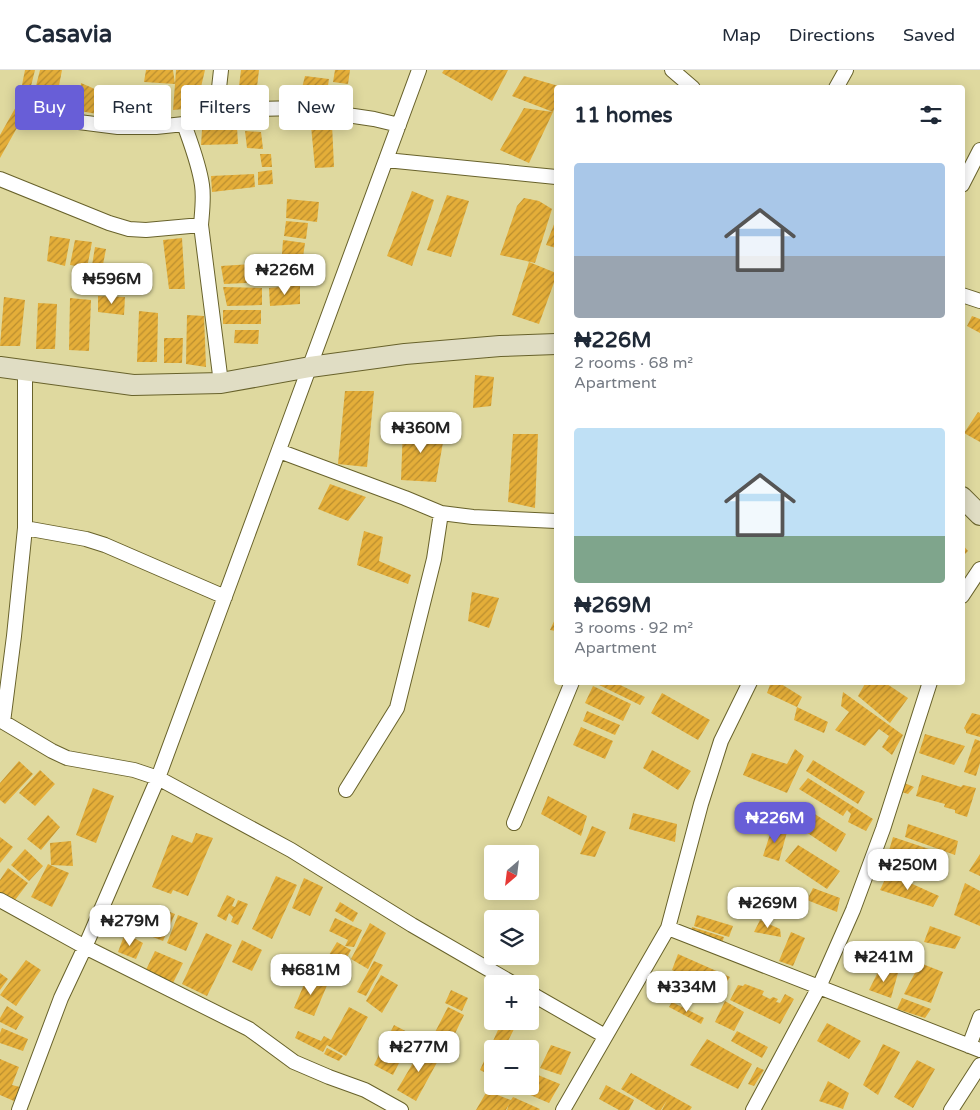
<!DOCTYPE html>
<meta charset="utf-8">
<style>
body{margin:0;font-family:"Varela Round",sans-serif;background:#f2f2f3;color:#1f2937;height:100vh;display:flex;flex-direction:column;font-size:19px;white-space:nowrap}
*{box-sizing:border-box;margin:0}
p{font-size:16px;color:#747a83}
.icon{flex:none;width:28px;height:28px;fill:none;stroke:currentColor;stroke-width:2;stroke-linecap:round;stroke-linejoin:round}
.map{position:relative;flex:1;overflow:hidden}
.drawer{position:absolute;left:554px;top:15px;width:411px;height:600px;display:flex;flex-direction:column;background:#fff;border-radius:5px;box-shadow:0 2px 12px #0003}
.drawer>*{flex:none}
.banner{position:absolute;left:15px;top:15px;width:464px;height:45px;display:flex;gap:10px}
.needle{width:32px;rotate:208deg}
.fabs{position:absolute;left:484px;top:775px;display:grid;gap:10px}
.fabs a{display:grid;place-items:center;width:55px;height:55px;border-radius:5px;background:#fff;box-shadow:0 2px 12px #0003;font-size:25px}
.price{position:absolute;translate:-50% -42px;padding:0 11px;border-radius:10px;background:#fff;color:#222;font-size:16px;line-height:32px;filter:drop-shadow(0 1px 2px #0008)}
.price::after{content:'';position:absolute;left:50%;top:30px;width:15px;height:11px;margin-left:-8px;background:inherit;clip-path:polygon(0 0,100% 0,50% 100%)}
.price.on{background:#685ed7;color:#fff}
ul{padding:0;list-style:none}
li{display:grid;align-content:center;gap:10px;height:265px;padding:0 20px}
li span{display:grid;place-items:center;height:155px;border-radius:5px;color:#555}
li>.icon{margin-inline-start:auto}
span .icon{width:90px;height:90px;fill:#fffc;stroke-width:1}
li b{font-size:21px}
h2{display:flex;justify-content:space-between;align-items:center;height:60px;padding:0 20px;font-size:21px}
.tag{padding:0 18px;border-radius:5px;background:#fff;box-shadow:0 2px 12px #0003;font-size:18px;line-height:45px}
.tag.on{background:#685ed7;color:#fff}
header{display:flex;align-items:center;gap:30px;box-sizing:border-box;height:70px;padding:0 25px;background:#fff;border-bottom:1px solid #e0e1e3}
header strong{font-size:24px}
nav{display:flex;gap:28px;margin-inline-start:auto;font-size:18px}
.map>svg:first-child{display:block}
</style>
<header>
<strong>Casavia</strong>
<nav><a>Map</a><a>Directions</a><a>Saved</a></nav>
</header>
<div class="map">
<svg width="980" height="1040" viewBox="0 0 980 1040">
<defs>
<pattern id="building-hatch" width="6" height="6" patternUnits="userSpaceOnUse" patternTransform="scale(1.25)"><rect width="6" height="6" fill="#e4ae39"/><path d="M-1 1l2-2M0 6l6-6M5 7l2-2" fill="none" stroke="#ba8e2f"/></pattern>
</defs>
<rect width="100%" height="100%" fill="#dfd99f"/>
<path fill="url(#building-hatch)" d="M25,0H35L31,16L22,15Z
M40,0H62L58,21L35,20Z
M146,0H173L175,14L176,0H205L196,38L173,40L175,14L144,12Z
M241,0H259L257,17L239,16Z
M335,0H350L348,14L333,12Z
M444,0H508L492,31L442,3Z
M305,6L329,9L326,29L300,26Z
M524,6L562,17L556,18V33L553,42L529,93L500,80L524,38L553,42L512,26Z
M81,13L97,20V44L80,41Z
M336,17L347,20L344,36L332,35Z
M17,35L27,40L0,88V65Z
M332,54L334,97L315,98L311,56Z
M237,57L238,74L201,75L202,60Z
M245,61L261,62L263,79L247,78Z
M260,84H271L272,97H262Z
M272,100L273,114L258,115V102Z
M254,104L255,117L212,122L211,106Z
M412,121L434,130L412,196L387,186Z
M447,125L469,131L451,187L427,180Z
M524,128L539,131L552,139L535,193L500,185L517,136Z
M287,129L319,132L317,152L286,148Z
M556,149V178L546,175Z
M286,151L308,153L306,169L284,166Z
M50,166L70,169L65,196L47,191Z
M182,168L185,219H169L163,170Z
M75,170L92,172L87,198L70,195Z
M283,170L305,173L303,187L282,184Z
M95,177L106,179L99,215L89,214Z
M529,192L556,203V207L539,254L512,245Z
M267,193V212L224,214L221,196Z
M272,193H308L309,212L271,213Z
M300,215V234L270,236L269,218Z
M223,217L262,218V235L227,236Z
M98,226L125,227L124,245L98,242Z
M4,227L25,230L20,276H0Z
M70,228L91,230L89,281L69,280Z
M38,233L57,234L55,279H36Z
M223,240H261V254H223Z
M139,241L158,243L157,292H137Z
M187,245L204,246L206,297L186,294Z
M972,246L980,249V263L967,256Z
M235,260H259L258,274L234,273Z
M164,268H183L182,293H164Z
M475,305L494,307L491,336L473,338Z
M345,321H374L367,397L338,394Z
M978,342L980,343V372L964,363Z
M403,357L445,361L436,412L401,410Z
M513,364H538L535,438L508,432Z
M330,414L366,427L348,451L318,439Z
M364,461L383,467L379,491L411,505L408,514L357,495Z
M962,474L968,481L962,487Z
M472,522L499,528L489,558L468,551Z
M556,547V561L550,560Z
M593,612H614L645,627L640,635Z
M771,612H778L802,627L797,637L828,652L824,663L794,650L797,637L767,623Z
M866,612H884L908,628L890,653L858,626Z
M593,616L631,634L623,651L585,633Z
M843,622L903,665L892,685L882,677L889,666L879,659L865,676L835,660L849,642L841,636Z
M662,623L710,650L698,670L651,643Z
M587,641L620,655L615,665L583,651Z
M972,643L980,645V667L966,663V661L964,658Z
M581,657L613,671L605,689L573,675Z
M925,664L965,676L954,695L919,683Z
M975,669L980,671V693L976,706L964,702Z
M795,679L804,686L787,723L743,705L752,683L787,694Z
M652,680L691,701L678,720L643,698Z
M813,690L865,722L858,734L806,701Z
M19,691L33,704L5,734L0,730V713Z
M40,700L55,714L35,736L19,723Z
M922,705L961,717L963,715L976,718L967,747L955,743V740L944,737L945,734L916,726Z
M808,708L873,749L866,761L848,752L851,744L847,740L843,746L799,719Z
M902,712L914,717L908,724L895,720Z
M93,718L114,726L96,773L76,765Z
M548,726L587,746L581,766L541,744Z
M799,734L846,764L836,782L788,750Z
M633,743L677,754L675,772L629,759Z
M48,745L60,757L41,780L27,769Z
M908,754L958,771L955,785L905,767Z
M592,756L606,762L595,787L580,784Z
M772,758L787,762L779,791L763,786Z
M196,763L213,768L188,826L173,820L171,824L152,817L172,765L192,773Z
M0,767L13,777L0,793Z
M893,767L941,783L935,799L888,784Z
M71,771L73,796L51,795L50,773Z
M798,775L840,801L827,819L785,791Z
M25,779L43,796L29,811L11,795Z
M980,784V806L969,801Z
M48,794L69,803L52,837L31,827Z
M8,798L28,813L12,834L0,826V810Z
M888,803L939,826L933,837L880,820Z
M276,806L297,815L272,869L252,859Z
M304,808L323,817L310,846L292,838Z
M965,813L980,821V856L954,845Z
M813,818L840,828L837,842L807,830Z
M227,825L235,829L232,836L235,837L238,830L248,834L238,855L231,852L233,847L229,843L226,851L217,846Z
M340,832L358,843L353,852L335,841Z
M152,835L175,844L163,871L140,862Z
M178,845L198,853L186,881L167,873Z
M697,845L733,856L729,867L694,856Z
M335,848L362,860L354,877L345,876L348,870L329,861Z
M760,850L780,859L781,867L754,862Z
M370,853L386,863L368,899L351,889Z
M930,856L961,867L955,879L924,872Z
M692,857L724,867L721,876L690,867Z
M791,862L805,868L793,896L779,891Z
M125,863L143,873L136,889L118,882Z
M206,863L232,875L207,926L182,914Z
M242,870L262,880L252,901L232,892Z
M337,872L351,880L337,906L321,898Z
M155,881L183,893L172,915L145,902Z
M678,884L730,907L719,925L672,900Z
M26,890L41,900L16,936L0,925Z
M374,891L383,895L366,926L357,922Z
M920,893L943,902L931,933L904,924Z
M880,898L898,903L891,928L869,920Z
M0,903L8,909L0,920Z
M308,905L328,913L314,946L294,938Z
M381,905L398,915L382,943L366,931Z
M745,914L764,921L762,925L770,929L773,927L778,929L776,932L780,933L785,924L794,929L780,954L730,930L738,915L743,916Z
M451,920L468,928L462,941L445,933Z
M902,928L931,939L925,948L897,939Z
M725,931L744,942L734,961L715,952Z
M672,932L704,948L701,954L669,937Z
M7,936L24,947L16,960L0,952V948Z
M349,937L368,947L346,986L327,975L323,982L295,968L298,961L321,971L324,966L331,970Z
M448,937L464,945L447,980L430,972Z
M502,951L515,957L504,979H492V1006L480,1000Z
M827,953L861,971L849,989L817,971Z
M394,955L413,965L393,1005L374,995Z
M2,958L28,969L23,981L0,973V963Z
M737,961L768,977L762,988L731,971Z
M707,969L752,994L738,1019L690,995Z
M883,974L900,982L878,1025L863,1015Z
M551,975L571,982L561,1005L540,998Z
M423,976L441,985L416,1031L397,1020Z
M327,978L343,986L339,991L324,984Z
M0,989L19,997L12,1015L20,1017L14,1031L0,1025Z
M917,990L935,999L913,1038L894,1027Z
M757,997L764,1000L754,1016L748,1014Z
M631,1003L692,1037L690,1040H662L667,1030L661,1040H656L621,1019Z
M538,1005L560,1014L549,1033L528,1024Z
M828,1011L849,1023L843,1039L819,1031Z
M606,1015L634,1030L629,1040H619L599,1029Z
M487,1021L511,1030L513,1027L540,1039L539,1040H507L509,1034L506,1040H476Z"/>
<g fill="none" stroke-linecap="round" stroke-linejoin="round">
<g stroke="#68622b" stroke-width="16">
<path id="street" d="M672,0L693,18
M836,18L846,0
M216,45L221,0
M71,51L118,57H156L184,54L216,45L256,39L300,38L374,49L399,55
M184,54C191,74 199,94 202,115C204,128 202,142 201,155L221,313
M386,90L556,107
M0,109L109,153L129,159L146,160L201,155
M962,115L980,80
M962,225L980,231
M279,381L405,428L441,443L473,447L556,451
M25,458L86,469L105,475L225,527
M962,526L980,499
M0,650L52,681L67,688L134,700L158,708L291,780L412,855L514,914
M3,652L14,566L25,458V300
M346,720L397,638L434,489L441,443
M514,753L572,612
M0,830L85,877L249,959L294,992L329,1007L365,1020L401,1040
M668,858L980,980
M530,923L605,966
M969,976L980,947
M19,1040L61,928L85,877L158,708L419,0
M563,1040L668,858L701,734L721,671L750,612
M753,1040L819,917L853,840L883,759L930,612
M951,1040L980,995"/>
</g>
<g stroke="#68622b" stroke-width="22">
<path id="secondary" d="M0,297L133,315L221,313L310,297L405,284L500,276L556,274
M962,427L980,445"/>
</g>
<use href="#street" stroke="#fff" stroke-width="14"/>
<use href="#secondary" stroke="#e0ddc4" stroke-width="20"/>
</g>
</svg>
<div class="fabs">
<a><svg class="needle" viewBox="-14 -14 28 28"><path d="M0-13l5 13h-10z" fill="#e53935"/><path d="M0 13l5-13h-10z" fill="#747a83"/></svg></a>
<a><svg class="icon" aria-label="layers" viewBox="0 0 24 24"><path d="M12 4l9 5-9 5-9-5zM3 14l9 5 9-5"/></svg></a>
<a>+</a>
<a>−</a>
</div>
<b class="price" style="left:285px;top:226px">₦226M</b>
<b class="price" style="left:112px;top:235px">₦596M</b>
<b class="price" style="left:421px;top:384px">₦360M</b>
<b class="price on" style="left:775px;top:774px">₦226M</b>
<b class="price" style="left:908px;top:821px">₦250M</b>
<b class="price" style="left:768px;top:859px">₦269M</b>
<b class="price" style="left:130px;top:877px">₦279M</b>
<b class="price" style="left:884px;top:913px">₦241M</b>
<b class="price" style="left:311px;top:926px">₦681M</b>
<b class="price" style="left:687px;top:943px">₦334M</b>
<b class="price" style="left:419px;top:1003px">₦277M</b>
<div class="banner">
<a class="tag on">Buy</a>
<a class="tag">Rent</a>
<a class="tag">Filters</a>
<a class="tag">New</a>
</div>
<section class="drawer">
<h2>11 homes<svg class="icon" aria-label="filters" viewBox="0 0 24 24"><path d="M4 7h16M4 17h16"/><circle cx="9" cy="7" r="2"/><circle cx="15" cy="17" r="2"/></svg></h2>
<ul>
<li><span style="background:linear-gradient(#a9c7e8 60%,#9aa5b1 0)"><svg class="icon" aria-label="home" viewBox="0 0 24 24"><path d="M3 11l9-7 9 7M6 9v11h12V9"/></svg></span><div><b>₦226M</b><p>2 rooms · 68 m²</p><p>Apartment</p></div></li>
<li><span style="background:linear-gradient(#bfe0f5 70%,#7fa58c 0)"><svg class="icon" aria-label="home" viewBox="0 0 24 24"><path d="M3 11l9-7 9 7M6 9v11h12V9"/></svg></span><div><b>₦269M</b><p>3 rooms · 92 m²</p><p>Apartment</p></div></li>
</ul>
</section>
</div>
